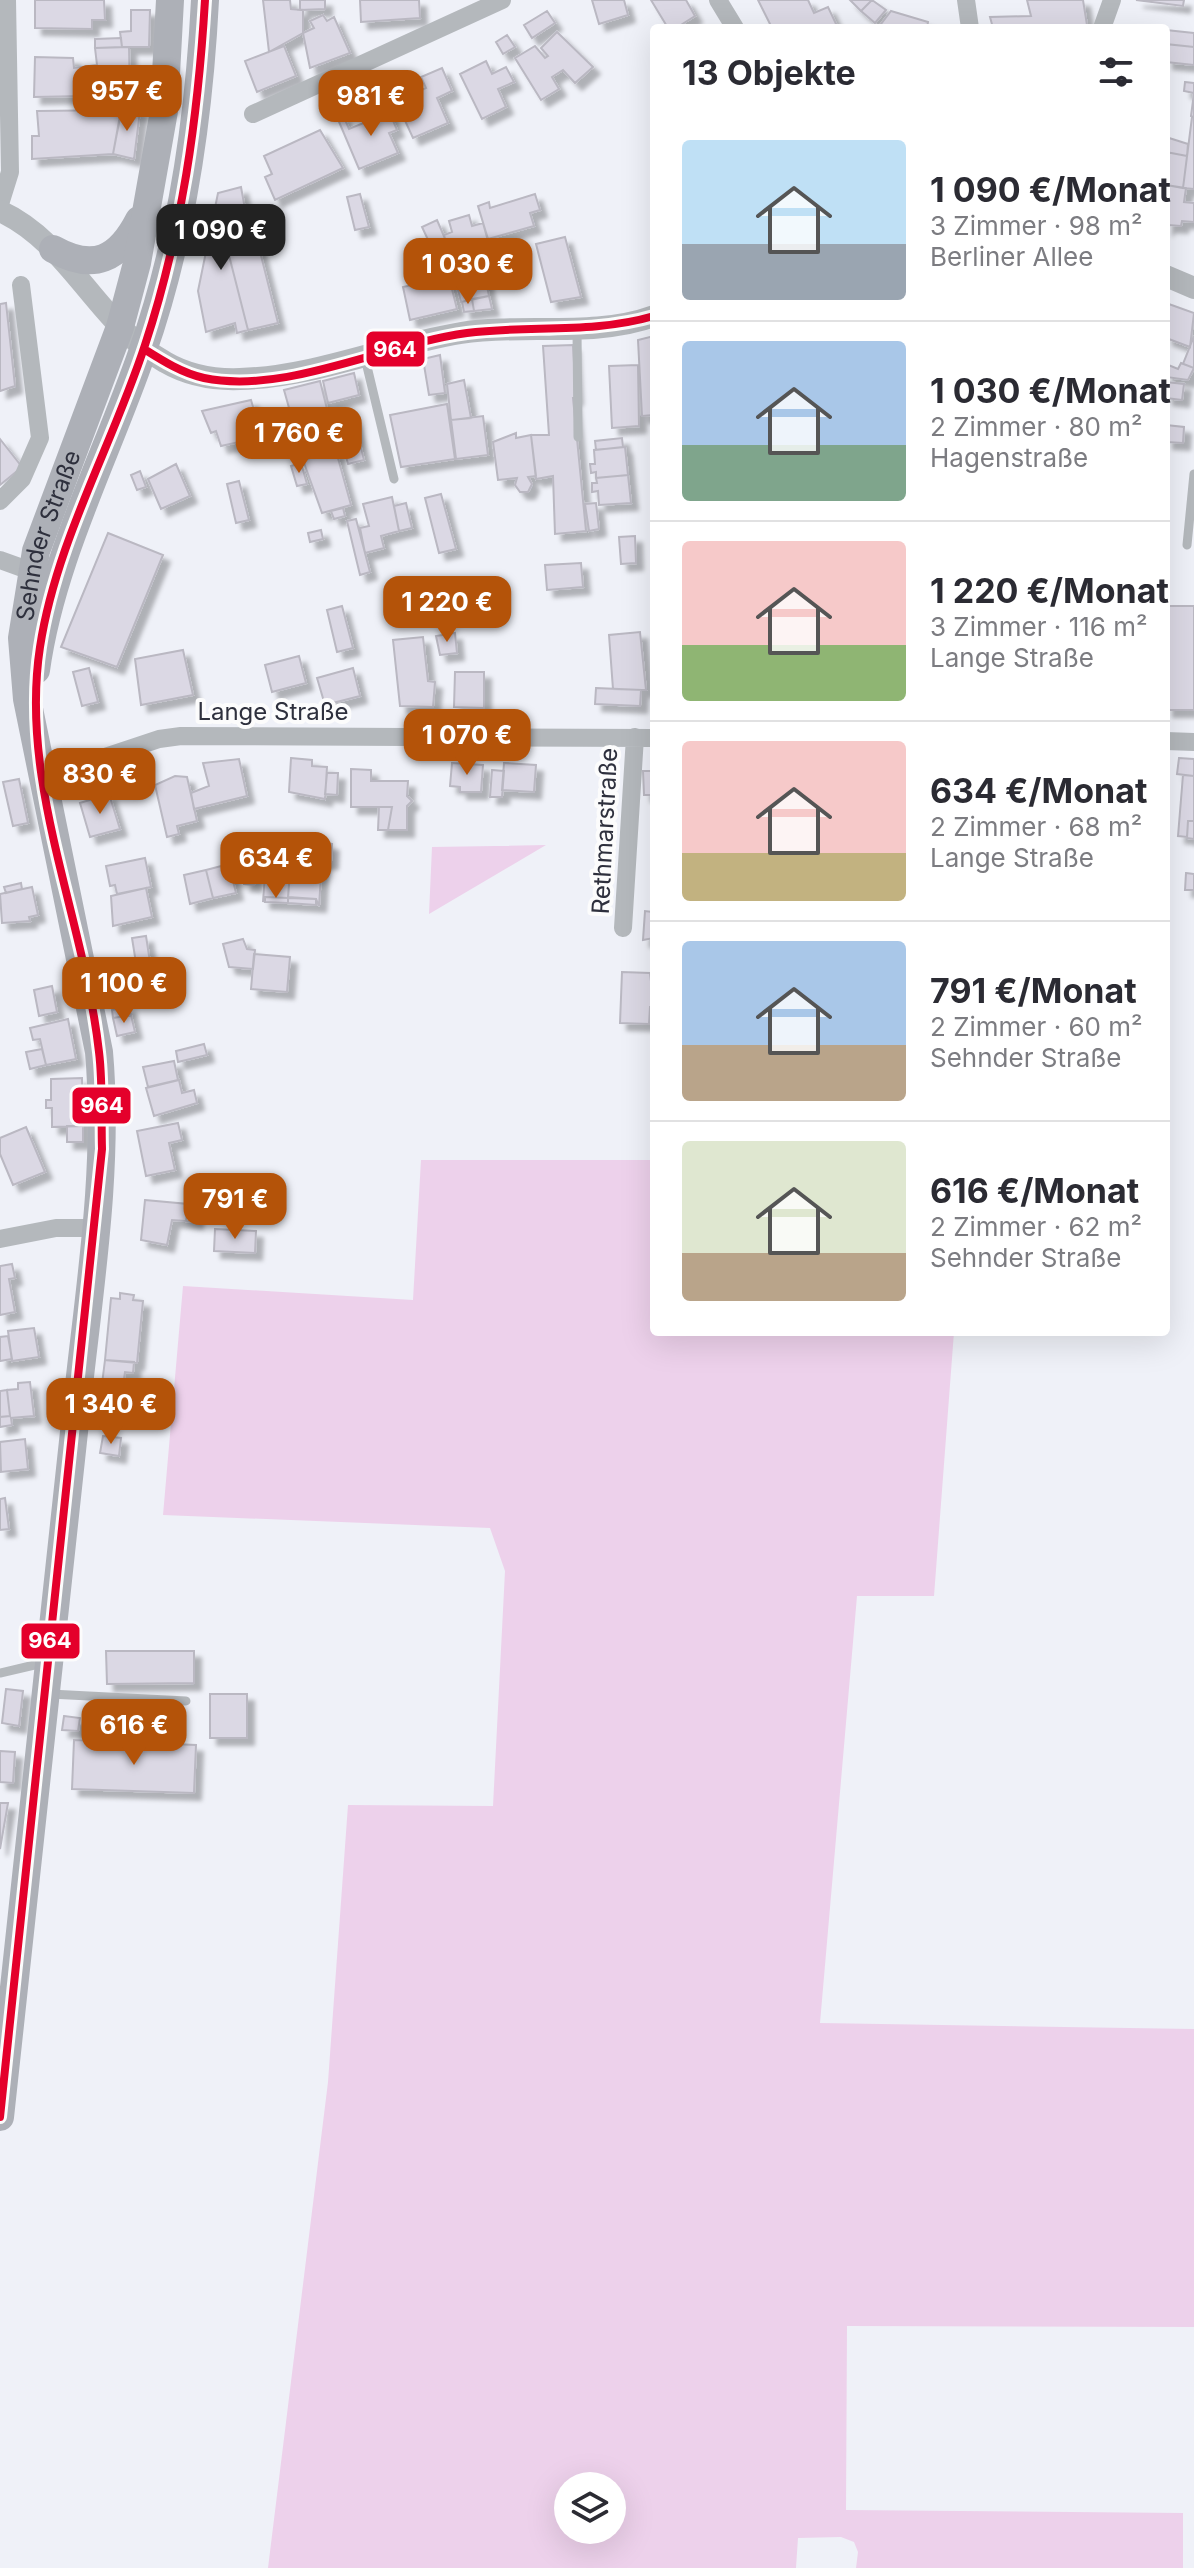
<!DOCTYPE html>
<html lang="de">
<meta charset="utf-8">
<style>
body{margin:0;font-family:Inter,sans-serif;background:#f2f2f3;color:#2b2b33;height:100vh;display:flex;flex-direction:column;font-size:30px;white-space:nowrap}
*{box-sizing:border-box;margin:0}
p{font-size:26px;color:#7c7c81}
.icon{flex:none;width:44px;height:44px;fill:none;stroke:currentColor;stroke-width:2;stroke-linecap:round;stroke-linejoin:round}
.map{position:relative;flex:1;overflow:hidden}
.side{position:absolute;left:650px;top:24px;width:520px;height:1312px;display:flex;flex-direction:column;background:#fff;border-radius:8px;box-shadow:0 8px 32px #0002}
.side>*{flex:none}
.fabs{position:absolute;left:554px;top:2472px;display:grid;gap:16px}
.fabs a{display:grid;place-items:center;width:72px;height:72px;border-radius:50%;background:#fff;box-shadow:0 8px 32px #0002;font-size:40px}
.price{position:absolute;translate:-50% -68px;padding:0 18px;border-radius:16px;background:#b45309;color:#fff;font-size:26px;line-height:52px;filter:drop-shadow(0 2px 4px #0008)}
.price::after{content:'';position:absolute;left:50%;top:48px;width:24px;height:18px;margin-left:-12px;background:inherit;clip-path:polygon(0 0,100% 0,50% 100%)}
.price.selected{background:#222;color:#fff}
ul{padding:0;list-style:none}
li{display:flex;align-items:center;gap:24px;height:200px;padding:0 32px}
li+li{border-top:2px solid #e1e1e2}
li span{display:grid;place-items:center;flex:none;width:224px;height:160px;border-radius:8px;color:#555}
li>.icon{margin-inline-start:auto}
span .icon{width:96px;height:96px;fill:#fffc;stroke-width:1}
li b{font-size:34px}
h2{display:flex;justify-content:space-between;align-items:center;height:96px;padding:0 32px;font-size:34px}
.map>svg:first-child{display:block}
</style>
<div class="map">
<svg width="1194" height="2568" viewBox="0 0 1194 2568">
<defs>
<filter id="shadow"><feDropShadow dx="7" dy="7" stdDeviation="2" flood-color="#0004"/></filter>
</defs>
<rect width="100%" height="100%" fill="#eff1f8"/>
<path fill="#edd1eb" fill-rule="evenodd" d="M546,845L429,914L432,847Z
M421,1160H654V1332H954L934,1596H857L820,2023L1194,2029V2327L847,2326L846,2510L1183,2513V2568H856L858,2552L854,2542L841,2537L798,2538L796,2568H268L328,2082L348,1805L493,1806L505,1571L490,1528L163,1515L183,1286L413,1300ZM568,2486H612V2530H568Z"/>
<path fill="#dbd8e4" stroke="#bab8c2" stroke-width="2" filter="url(#shadow)" d="M35,0H104L105,20H92V29L35,28Z
M263,0H290L291,9L303,10V33L269,52Z
M300,0H325V9L300,10Z
M360,0H419L420,18L361,22Z
M592,0H624L628,15L599,24Z
M651,0H686L695,16L676,28H668Z
M758,0H808L814,13L828,7L837,26L772,28Z
M850,0H872L861,11Z
M872,0L886,10L875,23L861,11Z
M1027,0H1083L1087,25L993,28L990,17L1031,16Z
M1136,0H1184L1183,6Z
M131,10H150L149,47H122L120,32L131,31Z
M547,11L555,23L532,38L524,25Z
M891,11L928,22L927,28H878Z
M323,15L327,21L334,17L350,53L310,68L303,33L314,28L310,21Z
M1166,30L1194,33V47L1166,44Z
M557,32L593,67L575,83L563,70L552,77L559,89L541,100L515,58L535,46L545,58L548,56L541,48Z
M507,35L515,47L503,54L496,42Z
M121,38L122,47L95,48V39Z
M1166,44L1194,47V65L1166,62Z
M284,46L296,76L257,92L245,61Z
M129,47L130,95L34,97L35,57L73,58L74,68L97,65L95,48Z
M486,61L492,74L506,67L514,82L498,89L506,107L482,119L460,74Z
M442,68L452,91L437,98L448,123L413,138L396,101L426,88L421,77Z
M1185,82L1194,83V117L1191,116L1194,93L1184,91Z
M384,99L397,130L389,133L398,153L359,169L337,117L343,115L349,129L381,116L376,103Z
M122,107L140,111L134,159L113,154Z
M121,110L113,154L32,159V136H39L37,111Z
M1192,117H1194V189L1183,188Z
M320,130L343,168L275,200L265,177L272,174L264,156Z
M1166,137L1188,144L1187,156L1166,152Z
M1166,152L1187,156L1183,188L1166,185Z
M1166,185L1186,188L1184,202L1194,203V222L1182,221L1181,226L1168,225L1166,228Z
M241,187L245,209L219,216L248,330L237,333L235,323L206,332L198,291L218,193Z
M360,194L369,227L355,230L347,197Z
M535,194L540,210L530,213L534,226L488,239L478,206L489,202L490,208Z
M249,208L278,323L248,330L219,216Z
M469,215L472,226L483,223L488,241L461,252L469,281L481,278L486,281L489,296L461,302L444,235L452,232L449,221Z
M437,220L446,241L430,244L422,227Z
M565,237L581,297L551,302L536,244Z
M440,242L457,309L410,320L403,287L417,284L416,278L430,276L425,245Z
M476,245L486,281L481,278L469,281L461,252Z
M489,296L492,309L474,311L472,299Z
M472,299L474,311L464,312L462,302Z
M6,303L15,386L0,391V304Z
M1166,303L1194,313L1190,347L1166,338Z
M654,336V415L642,416L638,340Z
M1194,336V368L1183,364Z
M573,345L576,398H573L586,531L555,534L553,476L536,479L531,435H549L543,346Z
M440,355L445,393L429,395L423,359Z
M1181,363L1194,368L1188,380L1166,377V364L1178,369Z
M638,365L639,426L612,428L609,366Z
M354,373L359,395L328,403L323,381Z
M464,380L471,418L451,420L447,384Z
M320,381L328,413L293,422L284,390Z
M1166,382L1184,384L1182,400L1166,398Z
M251,400L262,437L221,446L216,431L211,433L202,411Z
M447,404L455,459L401,467L390,415Z
M483,416L488,455L456,459L451,420Z
M354,419L364,460L348,464L337,424Z
M302,420L307,438L298,440L293,422Z
M1166,425L1184,427L1183,443L1166,442Z
M516,433V438L531,435L536,476L528,477L532,484L528,492H520L515,485L517,478L498,480L493,442Z
M622,438L623,447L596,450L595,441Z
M0,439L22,467L0,485Z
M625,447L628,475L596,478V472L591,473L590,464H595L594,450Z
M336,451L351,505L322,513L303,460Z
M301,463L307,484L297,486L291,466Z
M176,464L190,496L161,509L148,479Z
M140,471L146,487L137,490L131,475Z
M628,475L631,503L599,505L598,491L592,492V483H597L596,478Z
M239,481L249,520L236,523L227,484Z
M441,494L456,549L439,553L425,498Z
M392,497L399,531L381,536L384,548L365,553L360,528L369,526L363,504Z
M406,503L412,528L399,531L394,506Z
M596,503L599,529L589,531L585,504Z
M343,508L345,516L334,519L331,511Z
M356,519L370,572L360,575L347,521Z
M321,530L323,539L310,542L308,533Z
M108,533L163,555L117,667L61,647Z
M635,536L636,563L621,564L619,537Z
M581,563L583,587L547,590L545,565Z
M342,606L353,648L337,652L327,610Z
M1166,606H1194V710H1166Z
M640,632L646,690L613,689L609,635Z
M455,633L457,653L440,655L436,636Z
M423,637L428,681L435,682L433,707L400,706L393,640Z
M183,650L193,695L141,705L135,659Z
M299,656L306,683L272,692L265,665Z
M89,668L98,702L82,706L73,672Z
M353,668L360,696L325,705L317,678Z
M455,672H484V708L454,707Z
M596,688L641,690L640,706L595,704Z
M291,758L312,760V766L327,767L325,799L289,792Z
M1179,758L1194,759V776L1177,774Z
M239,759L247,796L194,809L191,793L209,786L203,763Z
M140,762L145,785L127,789L121,767Z
M452,763L483,765L481,792H460V787L450,786Z
M504,763L536,765L534,792L502,790Z
M351,769L371,770V781H408L407,796L412,801L407,806V830H388L392,807H351Z
M492,770L504,771L502,797H490Z
M643,771H654V795H644Z
M327,773H338L337,795L325,794Z
M1183,775L1194,776V821H1188L1187,837L1178,836Z
M175,776L187,777L197,821L177,826L179,834L167,837L155,785Z
M19,779L28,823L13,826L3,782Z
M109,794L120,829L90,837L80,803Z
M379,807H392L388,830H378Z
M1188,821H1194V839L1187,838Z
M306,842L323,843L322,861L305,859Z
M323,843L332,844L331,862H322Z
M145,858L151,887L117,894L115,885L110,886L106,866Z
M266,858L291,860L288,898L265,897L263,902Z
M298,859V864L304,865L305,859L322,861L319,906L316,899L288,897L291,858Z
M229,864L236,893L213,898L206,870Z
M246,864L255,865L254,885L244,884Z
M206,870L213,898L190,904L184,875Z
M1186,873L1194,874V890H1185Z
M21,883L22,889L6,893L4,887Z
M32,887L38,915L29,917L30,921L2,923L0,894Z
M146,888L152,917L113,926L111,896Z
M265,897L288,898V903L265,902Z
M288,898L316,899V905L288,903Z
M653,903L654,938L643,940L645,911L653,912Z
M146,936L150,962L144,966L149,994L119,998L114,967L136,963L132,938Z
M243,939L247,949L255,950L253,969L229,967L223,944Z
M254,954L290,957L287,992L251,989Z
M622,972L650,973L654,1007H650L649,1024L620,1023Z
M52,986L57,1012L39,1016L34,990Z
M129,1006L131,1015L113,1018L112,1010Z
M131,1015L135,1032L117,1036L113,1018Z
M68,1019L76,1059L46,1065L40,1039L33,1040L30,1028Z
M204,1044L207,1055L178,1062L176,1051Z
M42,1049L46,1065L30,1069L26,1052Z
M174,1061L178,1080L148,1087L143,1067Z
M82,1078L83,1126L52,1127V1108H46V1100H51V1079Z
M179,1080L182,1093L194,1090L197,1103L154,1116L146,1088Z
M178,1123L182,1140L169,1143L175,1170L146,1176L137,1131Z
M67,1126H83V1142H67Z
M26,1127L45,1172L13,1185L0,1154V1138Z
M145,1200L188,1204L186,1221L172,1220L167,1245L141,1240Z
M188,1204H197L196,1222L186,1221Z
M215,1229L256,1231L255,1253L214,1251Z
M12,1264L15,1278L9,1279L15,1312L0,1315V1266Z
M120,1293L134,1295L133,1300L143,1301L137,1363L105,1360L111,1298L120,1299Z
M34,1328L39,1357L12,1361L8,1331Z
M8,1336L12,1359L0,1361V1337Z
M105,1360L134,1362L133,1373L125,1372L123,1386L102,1384Z
M30,1382L34,1416L11,1418L12,1425L0,1427V1417L10,1416L7,1390L18,1389V1383Z
M7,1390L10,1416L0,1417V1391Z
M103,1436L121,1438L119,1456L100,1453Z
M25,1439L28,1469L1,1472L0,1442Z
M5,1498L9,1529L0,1530V1499Z
M106,1651H194V1683L107,1684Z
M6,1689L23,1691L19,1726L2,1723Z
M210,1694H247V1738H210Z
M64,1716L80,1718L78,1731L62,1730Z
M74,1740L196,1745L194,1793L72,1789Z
M0,1751L15,1752L13,1783L0,1782Z
M0,1803H8L0,1849Z"/>
<g fill="none" stroke-linecap="round" stroke-linejoin="round">
<path stroke="#b4b8bc" stroke-width="9" d="M577,330L578,437
M365,358L394,479
M1187,545L1194,474
M0,1673L43,1663
M50,1694L186,1701"/>
<path stroke="#b4b8bc" stroke-width="18" d="M718,0L735,28
M966,0L970,28
M1102,28L1112,0
M253,114L502,0
M0,204L10,172L7,0
M0,501L22,479L40,438L21,285
M0,560L39,574
M1166,741L1194,742
M42,778L159,739L181,736L654,738
M623,928L635,737
M0,1239L56,1228H94"/>
<path stroke="#b4b8bc" stroke-width="22" d="M0,211C70,243 98,325 165,362C189,376 213,380 240,379C315,377 387,345 461,333C523,323 594,338 654,316
M1166,276L1194,288"/>
<g stroke="#adb0b7" stroke-width="28">
<path d="M53,249C94,272 119,259 139,220"/>
<path d="M36,670C51,561 106,457 142,353C182,240 199,119 205,0"/>
<path id="s1" d="M0,2117C23,1888 50,1660 74,1432C86,1307 110,1178 99,1052L27,699L22,638L36,551L120,327L137,263L164,111L170,0"/>
</g>
<g stroke="#fcfcfc" stroke-width="14">
<path id="bus-1" d="M144,349C163,361 182,373 204,378C286,395 385,344 467,333C530,325 592,334 654,316
M0,2117L102,1149C101,1117 103,1084 99,1052C84,917 19,784 40,647C56,542 112,446 145,345C182,233 198,117 205,0"/>
</g>
<use href="#bus-1" stroke="#e4002b" stroke-width="8"/>
</g>
<g text-anchor="middle" stroke-width="8" stroke-linejoin="round" paint-order="stroke">
<g font-size="24" fill="#2e303d" stroke="#fcfcfc">
<text dy="8" stroke="none"><textPath href="#s1" startOffset="1598">Sehnder Straße</textPath></text>
<text x="273" y="720">Lange Straße</text>
<text transform="translate(605 831) rotate(-87)" y="8">Rethmarstraße</text>
</g>
</g>
<g stroke="#fcfcfc" stroke-width="3">
<rect x="365" y="330" width="61" height="38" rx="8" fill="#e4002b"/>
<rect x="71" y="1086" width="61" height="39" rx="8" fill="#e4002b"/>
<rect x="20" y="1622" width="61" height="38" rx="8" fill="#e4002b"/>
</g>
<g font-size="22" text-anchor="middle" font-weight="bold" fill="#fff">
<text x="395" y="357">964</text>
<text x="102" y="1113">964</text>
<text x="50" y="1648">964</text>
</g>
</svg>
<div class="fabs">
<a><svg class="icon" aria-label="layers" viewBox="0 0 24 24"><path d="M12 4l9 5-9 5-9-5zM3 14l9 5 9-5"/></svg></a>
</div>
<b class="price" style="left:127px;top:133px">957 €</b>
<b class="price" style="left:371px;top:138px">981 €</b>
<b class="price selected" style="left:221px;top:272px">1 090 €</b>
<b class="price" style="left:468px;top:306px">1 030 €</b>
<b class="price" style="left:299px;top:475px">1 760 €</b>
<b class="price" style="left:447px;top:644px">1 220 €</b>
<b class="price" style="left:467px;top:777px">1 070 €</b>
<b class="price" style="left:100px;top:816px">830 €</b>
<b class="price" style="left:276px;top:900px">634 €</b>
<b class="price" style="left:124px;top:1025px">1 100 €</b>
<b class="price" style="left:235px;top:1241px">791 €</b>
<b class="price" style="left:111px;top:1446px">1 340 €</b>
<b class="price" style="left:134px;top:1767px">616 €</b>
<section class="side">
<h2>13 Objekte<svg class="icon" aria-label="filters" viewBox="0 0 24 24"><path d="M4 7h16M4 17h16"/><circle cx="9" cy="7" r="2"/><circle cx="15" cy="17" r="2"/></svg></h2>
<ul>
<li><span style="background:linear-gradient(#bfe0f5 65%,#9aa5b1 0)"><svg class="icon" aria-label="home" viewBox="0 0 24 24"><path d="M3 11l9-7 9 7M6 9v11h12V9"/></svg></span><div><b>1 090 €/Monat</b><p>3 Zimmer · 98 m²</p><p>Berliner Allee</p></div></li>
<li><span style="background:linear-gradient(#a9c7e8 65%,#7fa58c 0)"><svg class="icon" aria-label="home" viewBox="0 0 24 24"><path d="M3 11l9-7 9 7M6 9v11h12V9"/></svg></span><div><b>1 030 €/Monat</b><p>2 Zimmer · 80 m²</p><p>Hagenstraße</p></div></li>
<li><span style="background:linear-gradient(#f6c9c9 65%,#8fb573 0)"><svg class="icon" aria-label="home" viewBox="0 0 24 24"><path d="M3 11l9-7 9 7M6 9v11h12V9"/></svg></span><div><b>1 220 €/Monat</b><p>3 Zimmer · 116 m²</p><p>Lange Straße</p></div></li>
<li><span style="background:linear-gradient(#f6c9c9 70%,#c2b280 0)"><svg class="icon" aria-label="home" viewBox="0 0 24 24"><path d="M3 11l9-7 9 7M6 9v11h12V9"/></svg></span><div><b>634 €/Monat</b><p>2 Zimmer · 68 m²</p><p>Lange Straße</p></div></li>
<li><span style="background:linear-gradient(#a9c7e8 65%,#b9a48a 0)"><svg class="icon" aria-label="home" viewBox="0 0 24 24"><path d="M3 11l9-7 9 7M6 9v11h12V9"/></svg></span><div><b>791 €/Monat</b><p>2 Zimmer · 60 m²</p><p>Sehnder Straße</p></div></li>
<li><span style="background:linear-gradient(#dfe7d0 70%,#b9a48a 0)"><svg class="icon" aria-label="home" viewBox="0 0 24 24"><path d="M3 11l9-7 9 7M6 9v11h12V9"/></svg></span><div><b>616 €/Monat</b><p>2 Zimmer · 62 m²</p><p>Sehnder Straße</p></div></li>
</ul>
</section>
</div>
